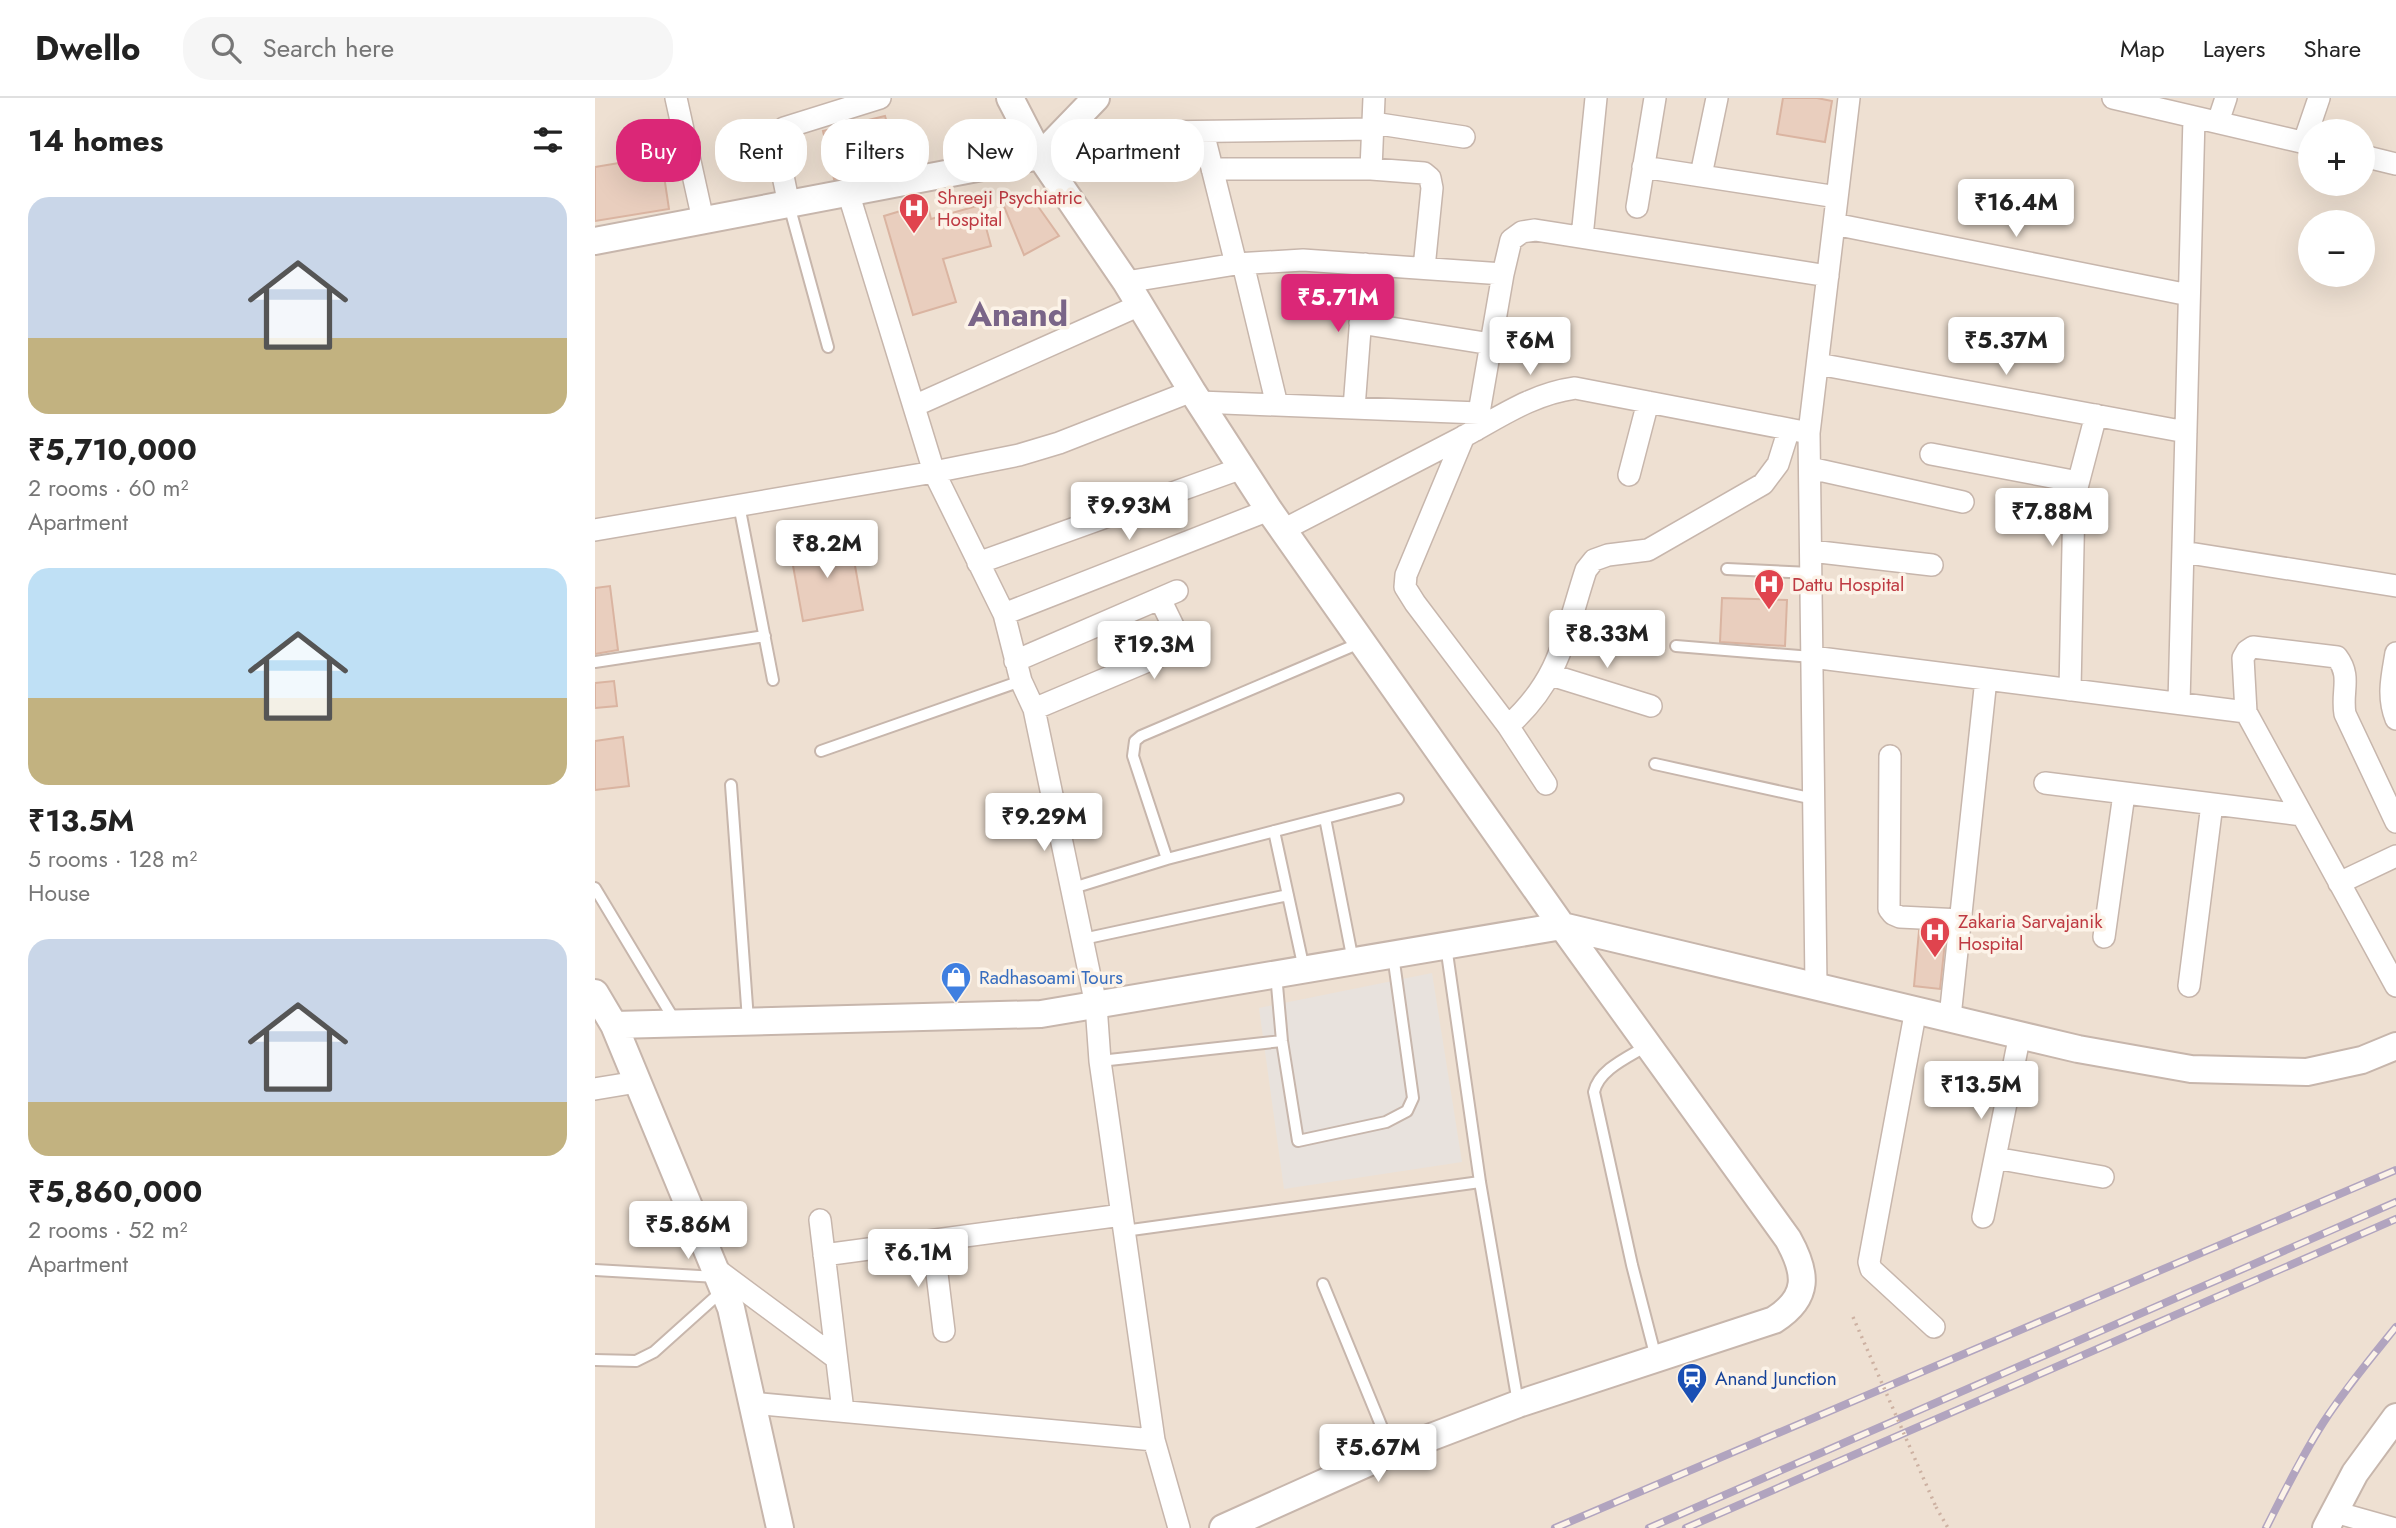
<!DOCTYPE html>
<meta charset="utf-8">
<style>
body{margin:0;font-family:Jost,sans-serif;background:#f6f6f6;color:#222;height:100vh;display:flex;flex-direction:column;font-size:26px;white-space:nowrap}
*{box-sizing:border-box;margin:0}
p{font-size:23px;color:#767676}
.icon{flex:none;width:38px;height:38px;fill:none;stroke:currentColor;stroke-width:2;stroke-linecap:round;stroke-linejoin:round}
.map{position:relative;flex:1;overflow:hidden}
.panel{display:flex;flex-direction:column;background:#fff;width:595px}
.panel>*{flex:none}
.hud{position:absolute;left:21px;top:21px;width:665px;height:63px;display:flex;gap:14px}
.controls{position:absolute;left:1703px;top:21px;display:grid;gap:14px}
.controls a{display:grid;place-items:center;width:77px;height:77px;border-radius:50%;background:#fff;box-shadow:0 7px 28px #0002;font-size:35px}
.price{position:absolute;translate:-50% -60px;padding:0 16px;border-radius:7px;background:#fff;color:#222;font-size:23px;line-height:46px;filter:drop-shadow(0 2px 4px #0008)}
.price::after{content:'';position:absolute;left:50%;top:42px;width:21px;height:16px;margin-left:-10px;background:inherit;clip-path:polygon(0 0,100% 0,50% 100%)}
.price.selected{background:#db2777;color:#fff}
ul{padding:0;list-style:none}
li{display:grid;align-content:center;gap:14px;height:371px;padding:0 28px}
li span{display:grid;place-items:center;height:217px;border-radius:21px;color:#555}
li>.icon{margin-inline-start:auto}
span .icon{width:126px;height:126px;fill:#fffc;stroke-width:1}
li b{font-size:30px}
h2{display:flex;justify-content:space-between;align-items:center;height:84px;padding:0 28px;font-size:30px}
.pill{padding:0 24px;border-radius:28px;background:#fff;box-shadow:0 7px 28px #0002;font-size:24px;line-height:63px}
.pill.selected{background:#db2777;color:#fff}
header{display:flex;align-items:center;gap:42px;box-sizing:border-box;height:98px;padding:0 35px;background:#fff;border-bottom:2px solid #e0e0e0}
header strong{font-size:33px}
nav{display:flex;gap:38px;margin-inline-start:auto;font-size:24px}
.search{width:490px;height:63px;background:#f6f6f6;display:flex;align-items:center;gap:18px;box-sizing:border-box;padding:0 24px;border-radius:28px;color:#767676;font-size:26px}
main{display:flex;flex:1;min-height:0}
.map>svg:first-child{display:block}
</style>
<header>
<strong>Dwello</strong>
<div class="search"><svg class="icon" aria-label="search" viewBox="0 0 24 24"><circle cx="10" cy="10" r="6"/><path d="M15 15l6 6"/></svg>Search here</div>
<nav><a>Map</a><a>Layers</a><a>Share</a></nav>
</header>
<main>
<section class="panel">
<h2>14 homes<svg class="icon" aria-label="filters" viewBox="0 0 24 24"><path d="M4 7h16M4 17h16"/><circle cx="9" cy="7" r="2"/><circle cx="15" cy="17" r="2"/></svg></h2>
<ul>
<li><span style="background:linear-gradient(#c9d6e8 65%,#c2b280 0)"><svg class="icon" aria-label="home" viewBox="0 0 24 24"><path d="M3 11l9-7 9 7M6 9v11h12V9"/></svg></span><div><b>₹5,710,000</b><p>2 rooms · 60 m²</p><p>Apartment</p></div></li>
<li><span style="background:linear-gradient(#bfe0f5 60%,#c2b280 0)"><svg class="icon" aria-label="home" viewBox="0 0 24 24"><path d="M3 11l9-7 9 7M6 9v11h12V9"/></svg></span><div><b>₹13.5M</b><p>5 rooms · 128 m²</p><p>House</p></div></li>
<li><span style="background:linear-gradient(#c9d6e8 75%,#c2b280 0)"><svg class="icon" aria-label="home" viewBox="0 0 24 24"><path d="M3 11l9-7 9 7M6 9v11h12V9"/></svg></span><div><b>₹5,860,000</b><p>2 rooms · 52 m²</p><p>Apartment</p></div></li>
</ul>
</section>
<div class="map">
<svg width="1801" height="1430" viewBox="0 0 1801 1430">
<rect width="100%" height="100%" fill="#f8efe2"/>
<path fill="#eee0d2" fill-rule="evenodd" d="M0,0H1801V1430H0ZM1715,33H1768V86H1715ZM1715,124H1768V177H1715Z"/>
<path fill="#e8e2dd" d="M837,875L867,1064L689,1091L664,910Z"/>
<path fill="#e9cebe" stroke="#dab4a1" stroke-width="2" d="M1188,0H1222L1237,3L1230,44L1182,36Z
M290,18L305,69L239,81L228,33Z
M66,58L74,111L0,123V69Z
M435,97L464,138L429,157L408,106Z
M332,105L336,121L385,107L396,148L348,161L361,204L318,217L289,118Z
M255,440L268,512L208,523L195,451Z
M15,488L23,552L0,556V490Z
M1127,500L1192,502L1190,548L1125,544Z
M19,583L22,608L0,610V585Z
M28,639L34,688L0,692V643Z
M1324,833L1351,834L1345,891L1319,888Z"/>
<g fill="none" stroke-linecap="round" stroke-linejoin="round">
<g stroke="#c7b6ac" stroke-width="14">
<path id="service" d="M194,107L233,249
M144,407L178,582
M1132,471L1216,475
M1081,548L1217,559
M0,564L170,538
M226,653L426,583
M1060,666L1219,701
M136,687L153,922
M730,720L758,863
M679,733L709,871
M572,761L538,658L540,643L546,638L767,544
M0,790L80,923
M478,790L572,761L803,701
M488,841L693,797
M851,848L885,1084L923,1305
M681,876L687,943L703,1043L791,1024L812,1013L818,1000L798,857
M1053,947C1034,959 1004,971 999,994L1037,1167L1061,1260
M505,963L687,943
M529,1133L885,1084
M0,1172L122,1179
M728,1186L797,1354
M0,1262L41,1263L59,1254L127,1193"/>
</g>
<g stroke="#c7b6ac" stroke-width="24">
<path id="minor" d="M81,0L108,122
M1518,0L1715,46
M1623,24L1631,0
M778,25L869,39
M561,34L778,31
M608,34L641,166
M1709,44L1724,0
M1768,58L1801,66
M1048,69L1242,99
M617,71H776L829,75L835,80L837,90L829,170
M776,71L779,0
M1106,77L1122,0
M253,94L339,374L409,516L426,583L439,611L501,907L505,963L559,1342L584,1430
M194,107L181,44L183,36L189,30L285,0
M1042,109L1060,0
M1239,126L1594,197
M987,139L1001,0
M648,166L682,307
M531,184L641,166L708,162L908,176
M765,225L896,246
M1223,266L1591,334
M604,304L884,315
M319,308L545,207
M759,310L770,166
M881,332L908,176L916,142L927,134L940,132L1233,178
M869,338L811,477L810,489L820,505L913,628L951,686
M1336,356L1483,384
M1215,370L1368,404
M1034,377L1053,304
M0,432L339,374L424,357L464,345L597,293
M688,432C747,402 805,371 864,341C902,321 936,296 980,290L1214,335
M1216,453L1337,467
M1588,454L1801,488
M383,465L647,370
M409,516L674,412
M1801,555C1797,579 1792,598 1801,621
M1217,559L1651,614L1801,888
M420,563L582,493
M956,577L1056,608
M1475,592L1479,401L1501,317
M1584,605L1599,19
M439,611L574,554L582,547L583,538L565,501
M1651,614L1648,560L1652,553L1658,549L1742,559C1757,579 1746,593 1750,616L1801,724
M913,628C966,581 970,536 991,472L999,462L1013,457L1053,452L1168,386L1183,366L1194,331
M1295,658L1294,811L1298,816L1305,819L1366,822
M1450,685L1707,717
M1744,785L1801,758
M1509,839L1529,696
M1221,887L1214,335L1254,0
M1594,888L1617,706
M1321,911L1274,1164L1276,1171L1339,1229
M1355,919L1391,581
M0,991L42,984
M1400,1060L1508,1079
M1388,1119L1425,936
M225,1122L248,1313
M338,1143L349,1233
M229,1157L527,1117
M121,1171L241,1260
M157,1305L559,1342
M1740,1414L1797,1430"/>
</g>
<g stroke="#c7b6ac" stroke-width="30">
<path id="tertiary" d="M415,0L445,58L531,184L597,293L674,412L967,828L1193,1141C1212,1175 1215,1199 1179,1222L923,1306L797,1354L628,1430
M0,143L445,58L501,0
M0,895L19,927L136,1210L185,1430
M19,927L446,916L967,828L1483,951L1596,971L1712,974L1767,962L1801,948
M1731,1430L1760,1375L1801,1319"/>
</g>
<path stroke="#cdb1a2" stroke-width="3.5" stroke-dasharray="2 5" stroke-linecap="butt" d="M1341,1409L1353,1430"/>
<use href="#service" stroke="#fff" stroke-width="10"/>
<use href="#minor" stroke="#fff" stroke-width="21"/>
<use href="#tertiary" stroke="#fff" stroke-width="26"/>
<g stroke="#b1a4bf" stroke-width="8">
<path id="rail" d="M960,1430L1801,1072
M1054,1430L1801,1104
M1091,1430L1801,1121
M1671,1430C1689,1394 1707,1358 1728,1325C1750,1291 1776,1260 1801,1229"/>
</g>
<use href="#rail" stroke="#fcf3e8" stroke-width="5" stroke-dasharray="16" stroke-linecap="butt"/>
<path stroke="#cdb1a2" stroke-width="3.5" stroke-dasharray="2 5" stroke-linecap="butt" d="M1258,1219L1341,1409"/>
</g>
<defs>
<g id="hospital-pin" transform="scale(1.575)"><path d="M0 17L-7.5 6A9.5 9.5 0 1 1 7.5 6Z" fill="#e0444e" stroke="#fcf3e8"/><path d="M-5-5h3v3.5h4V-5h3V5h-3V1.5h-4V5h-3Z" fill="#fff"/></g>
<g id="shop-pin" transform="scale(1.575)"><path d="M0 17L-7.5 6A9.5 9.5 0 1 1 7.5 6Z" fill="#3f7fe0" stroke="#fcf3e8"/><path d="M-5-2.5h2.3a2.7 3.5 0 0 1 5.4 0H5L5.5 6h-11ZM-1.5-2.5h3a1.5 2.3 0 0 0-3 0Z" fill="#fff"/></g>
<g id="station-pin" transform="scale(1.575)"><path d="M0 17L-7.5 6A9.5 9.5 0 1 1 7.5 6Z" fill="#1a4fb4" stroke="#fcf3e8"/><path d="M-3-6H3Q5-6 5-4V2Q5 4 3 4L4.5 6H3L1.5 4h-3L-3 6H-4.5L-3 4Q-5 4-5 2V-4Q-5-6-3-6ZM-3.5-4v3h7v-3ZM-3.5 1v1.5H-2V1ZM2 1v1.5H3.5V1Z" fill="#fff"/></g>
</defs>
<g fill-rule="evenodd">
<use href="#hospital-pin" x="319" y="110"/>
<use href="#hospital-pin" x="1174" y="486"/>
<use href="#hospital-pin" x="1340" y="834"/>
<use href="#shop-pin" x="361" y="879"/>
<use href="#station-pin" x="1097" y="1280"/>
</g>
<g text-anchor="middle" stroke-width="7" stroke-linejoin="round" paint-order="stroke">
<g font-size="19" fill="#be3a42" stroke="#fcf3e8" text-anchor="start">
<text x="342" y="106">Shreeji Psychiatric<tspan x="342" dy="22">Hospital</tspan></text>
<text x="1197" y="493">Dattu Hospital</text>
<text x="1363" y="830">Zakaria Sarvajanik<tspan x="1363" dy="22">Hospital</tspan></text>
</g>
<g font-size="19" fill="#366cbe" stroke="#fcf3e8" text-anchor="start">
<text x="384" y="886">Radhasoami Tours</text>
</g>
<g font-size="19" fill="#164399" stroke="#fcf3e8" text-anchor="start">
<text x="1120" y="1287">Anand Junction</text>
</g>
<g font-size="33" font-weight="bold" fill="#7a6588" stroke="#fcf3e8">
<text x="423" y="228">Anand</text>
</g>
</g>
</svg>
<div class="controls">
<a>+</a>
<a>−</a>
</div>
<b class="price" style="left:1421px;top:141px">₹16.4M</b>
<b class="price selected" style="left:743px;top:236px">₹5.71M</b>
<b class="price" style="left:935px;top:279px">₹6M</b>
<b class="price" style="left:1411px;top:279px">₹5.37M</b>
<b class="price" style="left:534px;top:444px">₹9.93M</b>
<b class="price" style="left:1457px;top:450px">₹7.88M</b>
<b class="price" style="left:232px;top:482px">₹8.2M</b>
<b class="price" style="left:1012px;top:572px">₹8.33M</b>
<b class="price" style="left:559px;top:583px">₹19.3M</b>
<b class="price" style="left:449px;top:755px">₹9.29M</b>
<b class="price" style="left:1386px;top:1023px">₹13.5M</b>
<b class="price" style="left:93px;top:1163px">₹5.86M</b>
<b class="price" style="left:323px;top:1191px">₹6.1M</b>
<b class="price" style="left:783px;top:1386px">₹5.67M</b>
<div class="hud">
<a class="pill selected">Buy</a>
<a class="pill">Rent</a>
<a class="pill">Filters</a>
<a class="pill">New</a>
<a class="pill">Apartment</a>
</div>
</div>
</main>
